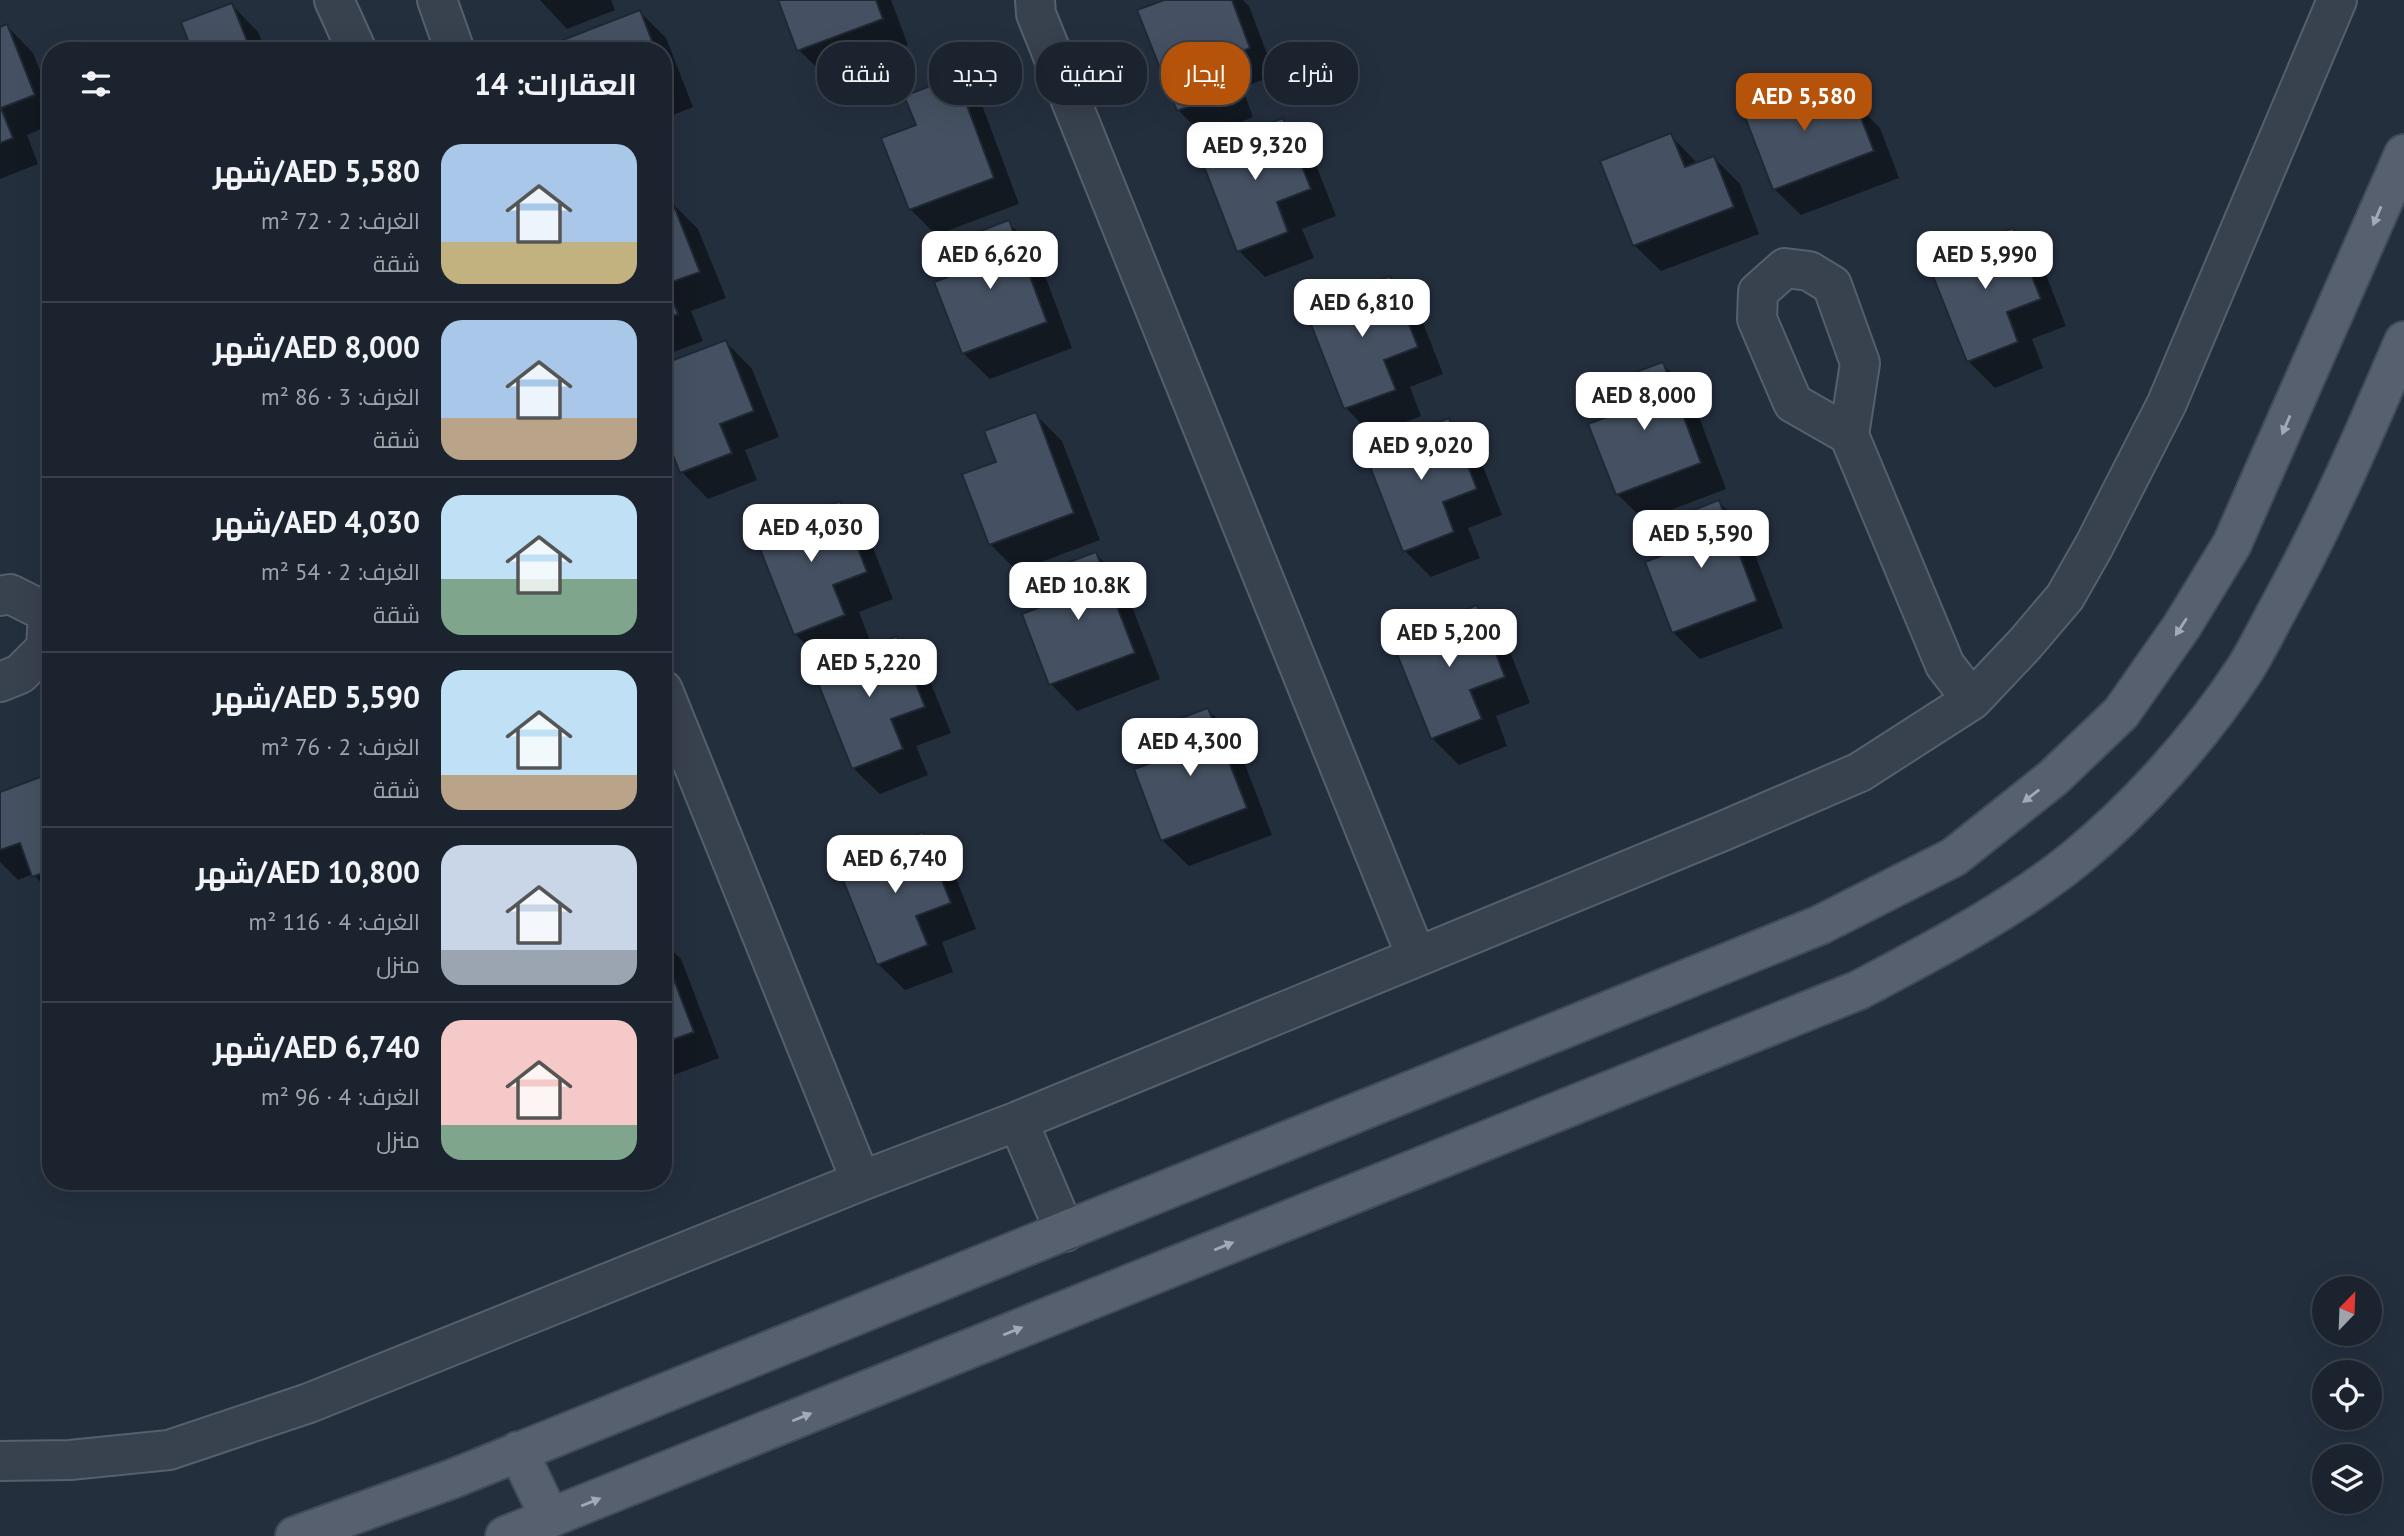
<!DOCTYPE html>
<html lang="ar">
<meta charset="utf-8">
<style>
body{margin:0;font-family:"PT Sans",Cairo,sans-serif;background:#242b36;color:#f1f3f6;direction:rtl;height:100vh;display:flex;flex-direction:column;font-size:26px;white-space:nowrap}
*{box-sizing:border-box;margin:0}
p{font-size:23px;color:#a0a4aa}
.icon{flex:none;width:38px;height:38px;fill:none;stroke:currentColor;stroke-width:2;stroke-linecap:round;stroke-linejoin:round}
.map{position:relative;flex:1;overflow:hidden;direction:ltr}
.panel{position:absolute;left:42px;top:42px;width:630px;height:1148px;display:flex;flex-direction:column;background:#1b232e;border-radius:28px;box-shadow:0 7px 28px #0002,0 0 0 2px #39404a;direction:rtl}
.panel>*{flex:none}
.top-card{position:absolute;left:693px;top:42px;width:665px;height:63px;direction:rtl;display:flex;gap:14px}
.needle{width:46px;rotate:23deg}
.tools{position:absolute;left:2312px;top:1276px;display:grid;gap:14px}
.tools a{display:grid;place-items:center;width:70px;height:70px;border-radius:50%;background:#1b232e;box-shadow:0 7px 28px #0002,0 0 0 2px #39404a;font-size:35px}
.price{position:absolute;translate:-50% -60px;padding:0 16px;border-radius:14px;background:#fff;color:#222;font-size:23px;line-height:46px;filter:drop-shadow(0 2px 4px #0008)}
.price::after{content:'';position:absolute;left:50%;top:42px;width:21px;height:16px;margin-left:-10px;background:inherit;clip-path:polygon(0 0,100% 0,50% 100%)}
.price.on{background:#b45309;color:#fff}
ul{padding:0;list-style:none}
li{display:flex;align-items:center;gap:21px;height:175px;padding:0 35px}
li+li{border-top:2px solid #39404a}
li span{display:grid;place-items:center;flex:none;width:196px;height:140px;border-radius:21px;color:#555}
li>.icon{margin-inline-start:auto}
span .icon{width:84px;height:84px;fill:#fffc;stroke-width:1}
li b{font-size:30px}
h2{display:flex;justify-content:space-between;align-items:center;height:84px;padding:0 35px;font-size:30px}
.chip{padding:0 24px;border-radius:28px;background:#1b232e;box-shadow:0 7px 28px #0002,0 0 0 2px #39404a;font-size:24px;line-height:63px}
.chip.on{background:#b45309;color:#fff}
.map>svg:first-child{display:block}
</style>
<div class="map">
<svg width="2404" height="1536" viewBox="0 0 2404 1536">
<rect width="100%" height="100%" fill="#242f3e"/>
<path fill="#0007" d="M540,0H611L615,10L567,29Z
M780,0H891L908,45L825,76L799,50Z
M1169,0H1243L1249,6L1275,75L1242,88L1253,117L1205,137L1178,110Z
M232,5L258,32L266,51H194Z
M640,12L666,38L693,107L663,119V51H560Z
M7,26L33,53L51,98V125L27,135L38,164L0,179V29Z
M956,79L982,105L1019,204L936,235L910,209L918,126Z
M1811,80L1838,108L1854,102L1880,128L1899,178L1801,215L1774,189Z
M1282,120L1309,147L1336,216L1302,229L1314,258L1265,277L1239,251Z
M663,131L671,150L663,153Z
M1671,136L1698,164L1714,158L1740,184L1759,234L1661,271L1634,245Z
M672,203L698,229L726,298L691,311L703,341L663,356V206Z
M1008,222L1035,249L1072,348L990,379L963,353L971,270Z
M2012,230L2039,257L2066,326L2032,339L2043,368L1995,388L1968,361Z
M1390,278L1416,305L1443,374L1410,387L1421,416L1372,435L1346,408L1308,310Z
M726,342L752,369L779,437L745,450L757,480L708,499L682,472L663,425Z
M1662,364L1689,390L1726,489L1644,520L1617,494L1625,412Z
M1035,414L1062,441L1100,540L1017,571L990,544L998,463Z
M1448,420L1475,446L1502,515L1468,528L1480,558L1431,577L1405,551Z
M1719,502L1745,529L1783,628L1700,659L1673,632L1681,550Z
M839,503L866,530L893,599L859,612L870,641L822,660L795,634Z
M1096,554L1122,581L1160,679L1077,711L1051,684L1059,602Z
M1476,607L1503,634L1530,703L1496,716L1507,746L1459,765L1432,738Z
M897,638L923,664L951,733L916,746L928,775L880,794L853,768Z
M1208,710L1234,736L1272,835L1189,866L1162,840Z
M51,775V893L33,874L18,880L0,862V794Z
M922,834L949,860L976,929L942,942L953,972L905,990L878,964Z
M663,941L681,959L719,1058L663,1079Z"/>
<path fill="#455162" stroke="#1f2835" stroke-width="2" d="M778,0H876L883,19L797,51Z
M1164,0H1232L1250,48L1217,61L1228,91L1177,111L1137,10Z
M232,3L251,51H192L181,22Z
M640,10L656,51H558L555,43Z
M7,24L35,95L1,108L13,138L0,143V27Z
M956,76L994,178L909,210L881,138L916,125L904,96Z
M1811,78L1824,111L1854,100L1874,151L1773,190L1740,104Z
M1283,118L1311,189L1277,202L1288,232L1237,252L1198,151Z
M1671,133L1685,167L1714,156L1734,207L1633,246L1600,161Z
M672,201L700,272L666,284L678,314L663,320V204Z
M1009,220L1047,322L962,354L934,282L969,269L957,240Z
M2013,228L2041,299L2007,312L2018,342L1967,362L1927,261Z
M1390,276L1418,347L1384,360L1396,390L1344,409L1305,309Z
M726,340L754,411L720,424L732,453L680,473L663,430V364Z
M1663,362L1701,463L1616,495L1588,424L1623,411L1611,381Z
M1036,412L1074,513L989,545L962,474L996,462L984,431Z
M1449,418L1477,489L1443,502L1454,532L1403,552L1364,451Z
M1719,500L1757,601L1672,633L1645,562L1679,549L1668,520Z
M840,501L867,572L833,585L845,615L794,635L754,534Z
M1096,552L1135,653L1049,685L1022,614L1056,601L1045,571Z
M1477,605L1505,677L1470,690L1482,719L1431,739L1391,639Z
M897,636L925,707L891,719L903,749L852,769L812,668Z
M1208,708L1247,808L1161,841L1134,769L1168,757L1157,727Z
M51,773V870L32,877L20,843L0,850V792Z
M923,832L951,903L916,916L928,945L877,965L837,865Z
M663,951L694,1032L663,1043Z"/>
<g fill="none" stroke-linecap="round" stroke-linejoin="round">
<g stroke="#565f6c" stroke-width="42">
<path id="minor" d="M334,0L357,51
M437,0L455,51
M1035,0L1036,14L1416,956
M1849,435L1793,403L1757,319L1758,292L1785,268L1809,271L1832,285L1860,363L1849,435L1945,665L1972,700
M0,596L10,594L48,613L46,648L20,674L0,682
M663,690L861,1181
M1018,1121L1065,1232
M0,1461L70,1460L169,1450L309,1403L861,1181L1018,1121L1723,831L1860,772L1972,700L2025,644L2065,597L2094,546L2167,403L2337,0"/>
</g>
<g stroke="#414a57" stroke-width="42">
<path id="major" d="M518,1451L550,1518
M295,1536L452,1479L1820,925L1954,857L2053,778L2121,713L2182,626L2232,544L2404,154
M505,1536L1859,990C1934,950 2009,912 2076,858C2139,806 2200,738 2245,669C2257,650 2267,629 2278,609C2326,522 2365,432 2404,341"/>
</g>
<use href="#minor" stroke="#38414e" stroke-width="38"/>
<use href="#major" stroke="#56606e" stroke-width="38"/>
</g>
<defs><path id="oneway-solid" d="M-6-.8H1V-3.2L6.5 0L1 3.2V.8H-6Z" transform="scale(1.75)"/></defs>
<g fill="#a1aab7">
<use href="#oneway-solid" transform="translate(2377 216) rotate(113)"/>
<use href="#oneway-solid" transform="translate(2286 425) rotate(113)"/>
<use href="#oneway-solid" transform="translate(2181 627) rotate(123)"/>
<use href="#oneway-solid" transform="translate(2031 796) rotate(142)"/>
<use href="#oneway-solid" transform="translate(1224 1246) rotate(-22)"/>
<use href="#oneway-solid" transform="translate(1013 1331) rotate(-22)"/>
<use href="#oneway-solid" transform="translate(802 1417) rotate(-22)"/>
<use href="#oneway-solid" transform="translate(591 1502) rotate(-22)"/>
</g>
</svg>
<div class="tools">
<a><svg class="needle" viewBox="-14 -14 28 28"><path d="M0-13l5 13h-10z" fill="#e53935"/><path d="M0 13l5-13h-10z" fill="#a0a4aa"/></svg></a>
<a><svg class="icon" aria-label="locate" viewBox="0 0 24 24"><circle cx="12" cy="12" r="6"/><path d="M12 2v4M12 18v4M2 12h4M18 12h4"/></svg></a>
<a><svg class="icon" aria-label="layers" viewBox="0 0 24 24"><path d="M12 4l9 5-9 5-9-5zM3 14l9 5 9-5"/></svg></a>
</div>
<b class="price on" style="left:1804px;top:133px">AED 5,580</b>
<b class="price" style="left:1255px;top:182px">AED 9,320</b>
<b class="price" style="left:990px;top:291px">AED 6,620</b>
<b class="price" style="left:1985px;top:291px">AED 5,990</b>
<b class="price" style="left:1362px;top:339px">AED 6,810</b>
<b class="price" style="left:1644px;top:432px">AED 8,000</b>
<b class="price" style="left:1421px;top:482px">AED 9,020</b>
<b class="price" style="left:811px;top:564px">AED 4,030</b>
<b class="price" style="left:1701px;top:570px">AED 5,590</b>
<b class="price" style="left:1078px;top:622px">AED 10.8K</b>
<b class="price" style="left:1449px;top:669px">AED 5,200</b>
<b class="price" style="left:869px;top:699px">AED 5,220</b>
<b class="price" style="left:1190px;top:778px">AED 4,300</b>
<b class="price" style="left:895px;top:895px">AED 6,740</b>
<div class="top-card">
<a class="chip">شراء</a>
<a class="chip on">إيجار</a>
<a class="chip">تصفية</a>
<a class="chip">جديد</a>
<a class="chip">شقة</a>
</div>
<section class="panel">
<h2>العقارات: 14<svg class="icon" aria-label="filters" viewBox="0 0 24 24"><path d="M4 7h16M4 17h16"/><circle cx="9" cy="7" r="2"/><circle cx="15" cy="17" r="2"/></svg></h2>
<ul>
<li><span style="background:linear-gradient(#a9c7e8 70%,#c2b280 0)"><svg class="icon" aria-label="home" viewBox="0 0 24 24"><path d="M3 11l9-7 9 7M6 9v11h12V9"/></svg></span><div><b>AED 5,580/شهر</b><p>الغرف: 2 · 72 m²</p><p>شقة</p></div></li>
<li><span style="background:linear-gradient(#a9c7e8 70%,#b9a48a 0)"><svg class="icon" aria-label="home" viewBox="0 0 24 24"><path d="M3 11l9-7 9 7M6 9v11h12V9"/></svg></span><div><b>AED 8,000/شهر</b><p>الغرف: 3 · 86 m²</p><p>شقة</p></div></li>
<li><span style="background:linear-gradient(#bfe0f5 60%,#7fa58c 0)"><svg class="icon" aria-label="home" viewBox="0 0 24 24"><path d="M3 11l9-7 9 7M6 9v11h12V9"/></svg></span><div><b>AED 4,030/شهر</b><p>الغرف: 2 · 54 m²</p><p>شقة</p></div></li>
<li><span style="background:linear-gradient(#bfe0f5 75%,#b9a48a 0)"><svg class="icon" aria-label="home" viewBox="0 0 24 24"><path d="M3 11l9-7 9 7M6 9v11h12V9"/></svg></span><div><b>AED 5,590/شهر</b><p>الغرف: 2 · 76 m²</p><p>شقة</p></div></li>
<li><span style="background:linear-gradient(#c9d6e8 75%,#9aa5b1 0)"><svg class="icon" aria-label="home" viewBox="0 0 24 24"><path d="M3 11l9-7 9 7M6 9v11h12V9"/></svg></span><div><b>AED 10,800/شهر</b><p>الغرف: 4 · 116 m²</p><p>منزل</p></div></li>
<li><span style="background:linear-gradient(#f6c9c9 75%,#7fa58c 0)"><svg class="icon" aria-label="home" viewBox="0 0 24 24"><path d="M3 11l9-7 9 7M6 9v11h12V9"/></svg></span><div><b>AED 6,740/شهر</b><p>الغرف: 4 · 96 m²</p><p>منزل</p></div></li>
</ul>
</section>
</div>
